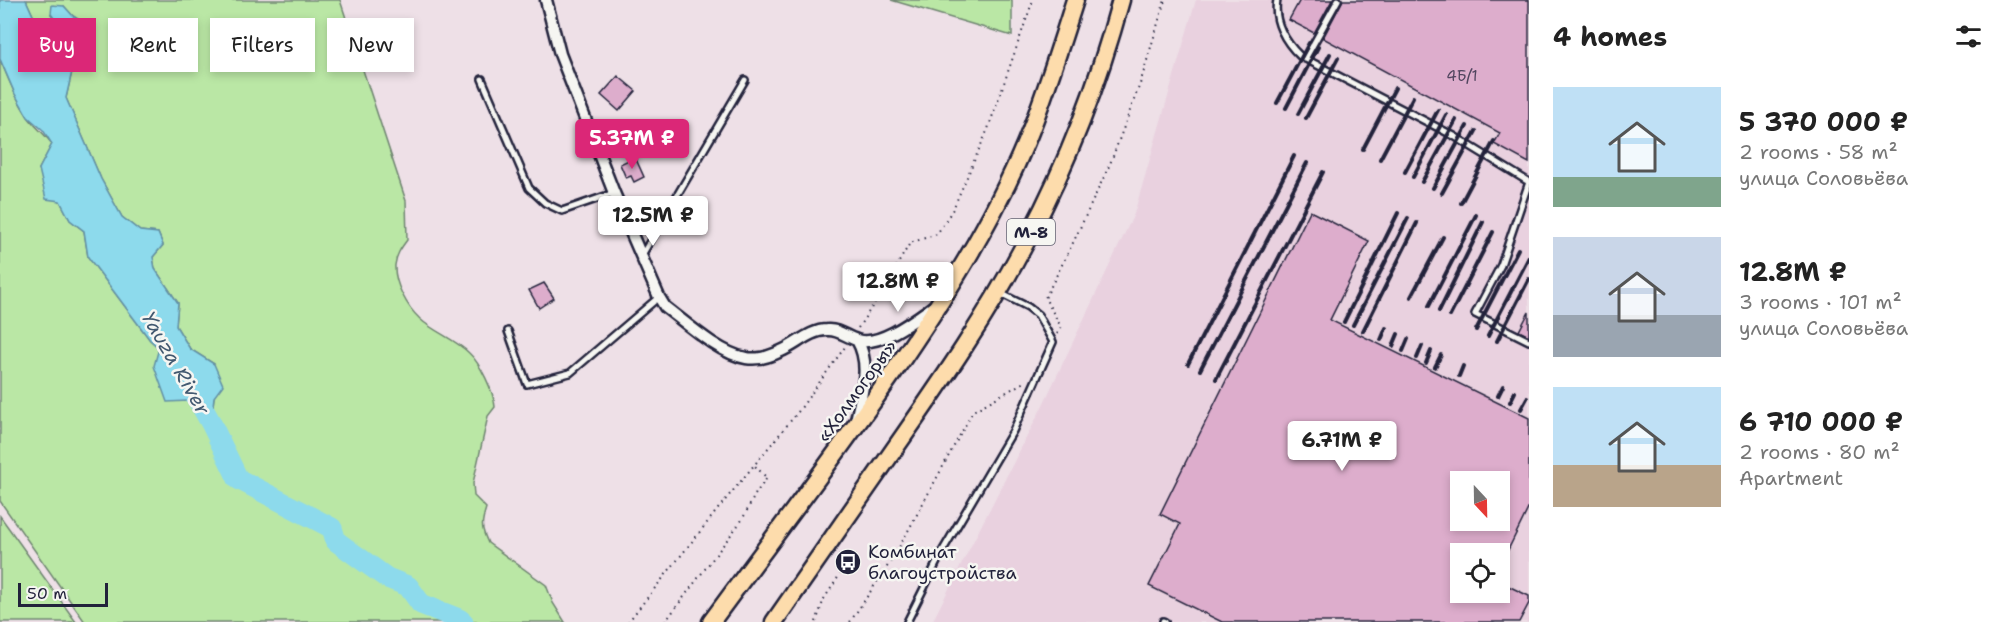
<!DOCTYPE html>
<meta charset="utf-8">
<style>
body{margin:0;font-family:"Shantell Sans",sans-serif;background:#f6f6f6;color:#222;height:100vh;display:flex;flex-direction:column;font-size:22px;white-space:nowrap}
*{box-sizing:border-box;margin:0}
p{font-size:20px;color:#767676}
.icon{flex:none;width:33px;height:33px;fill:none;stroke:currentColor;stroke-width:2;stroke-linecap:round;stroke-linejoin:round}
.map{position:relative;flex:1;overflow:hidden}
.sheet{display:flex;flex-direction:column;background:#fff;width:480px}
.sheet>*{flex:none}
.hud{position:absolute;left:18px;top:18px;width:570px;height:54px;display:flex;gap:12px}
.needle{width:39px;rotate:158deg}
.tools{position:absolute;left:1450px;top:471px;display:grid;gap:12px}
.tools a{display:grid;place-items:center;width:60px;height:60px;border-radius:0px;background:#fff;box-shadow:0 3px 9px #0003;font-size:30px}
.scale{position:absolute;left:18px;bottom:15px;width:90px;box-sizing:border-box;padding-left:6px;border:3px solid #22223b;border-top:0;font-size:16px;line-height:21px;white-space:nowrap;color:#22223b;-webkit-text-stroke:4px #f6f6f2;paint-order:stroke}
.price{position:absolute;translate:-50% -51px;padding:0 14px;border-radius:6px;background:#fff;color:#222;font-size:20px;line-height:39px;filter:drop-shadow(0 2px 3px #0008)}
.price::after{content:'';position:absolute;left:50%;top:36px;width:18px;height:14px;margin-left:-9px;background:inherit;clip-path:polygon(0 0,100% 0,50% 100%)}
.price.current{background:#db2777;color:#fff}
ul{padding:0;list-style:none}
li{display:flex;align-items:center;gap:18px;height:150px;padding:0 24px}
li span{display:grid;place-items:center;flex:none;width:168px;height:120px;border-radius:0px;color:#555}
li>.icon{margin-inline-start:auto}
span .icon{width:72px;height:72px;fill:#fffc;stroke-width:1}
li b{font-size:26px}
h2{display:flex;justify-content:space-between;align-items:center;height:72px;padding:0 24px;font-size:26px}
.chip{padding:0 21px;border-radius:0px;background:#fff;box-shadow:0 3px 9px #0003;font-size:21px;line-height:54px}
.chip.current{background:#db2777;color:#fff}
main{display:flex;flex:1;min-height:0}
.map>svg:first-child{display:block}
</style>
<main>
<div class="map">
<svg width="1529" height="622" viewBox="0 0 1529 622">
<rect width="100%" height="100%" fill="#eee0e7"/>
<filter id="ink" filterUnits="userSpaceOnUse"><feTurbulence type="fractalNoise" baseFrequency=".0167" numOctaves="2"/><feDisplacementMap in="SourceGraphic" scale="12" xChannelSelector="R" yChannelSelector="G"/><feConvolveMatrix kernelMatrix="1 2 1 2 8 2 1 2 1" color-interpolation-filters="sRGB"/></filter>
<g filter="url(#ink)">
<path fill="#e9d1df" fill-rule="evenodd" d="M1196,0H1529V622H932L1041,409L1134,214ZM1461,482H1500V520H1461ZM1461,554H1500V592H1461Z"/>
<path fill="#bae7a5" stroke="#6e8470" stroke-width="1.5" d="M26,0H340L406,201L407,240C401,248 396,255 395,265C394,283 407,307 420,319C434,332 455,339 469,353C480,363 494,392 495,407L488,416L473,483L474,496L486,508C481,524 481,528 488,543L546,585L553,603L565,622H85L0,501V59C8,78 15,98 27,115C33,125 44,133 52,144L39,169L60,201L70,220L84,231L88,257L150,340L159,348L198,416L211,423L214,397V364L190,349L176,326L178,303L155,269L153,257L163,245L158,233L140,231L122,217L101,179L66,98L73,67L70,55L75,41L87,25L73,16L64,6L51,14L59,25L64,43L57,52L42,35Z
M891,0H1012V36Z
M0,516L76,622H0Z"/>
<path fill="#8ddaec" stroke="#6290a5" stroke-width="1.5" d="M0,0H26L42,35L57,51L64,43L59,25L51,14L52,5L64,6L73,16L87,25L88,38L75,41L70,55L73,67L66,98L101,179L122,217L140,231L158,233L163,245L153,257L155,269L178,303L176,326L190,349L214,364L223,385L214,397L211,423L198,416L188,401L167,402L154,366L159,348L150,340L88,257L84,231L70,220L60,201L46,199L39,169L52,144L43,130L28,117L15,94L0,59Z"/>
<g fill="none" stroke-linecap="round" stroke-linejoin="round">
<path stroke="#8ddaec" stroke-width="21" d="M197,398L211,423L238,479L332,528L336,541L387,578L408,586L421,604L459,619L463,622"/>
</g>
<path fill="#ddadcc" stroke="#22223b" stroke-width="1.5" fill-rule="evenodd" d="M1300,0H1332L1314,33L1289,20Z
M1343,0H1529V163L1494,144L1500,133L1323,38Z
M618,76L636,91L619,111L601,95Z
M635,157L644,177L634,182L631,176L626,178L620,164Z
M1310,211L1369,241L1330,320L1529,418V507L1506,554H1461V592H1500V582L1529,596V603L1519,622H1222L1149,586L1180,524L1160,514ZM1461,482H1500V520H1461Z
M544,283L554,298L539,308L529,290Z
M1529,312V336L1519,331Z"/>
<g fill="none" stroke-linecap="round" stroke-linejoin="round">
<g stroke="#22223b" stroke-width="10">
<path id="service" d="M1277,0C1273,21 1285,42 1300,56L1454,136L1529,182
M1305,59L1338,0
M482,79L529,188L545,203L562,211L614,193
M1529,182L1501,265L1475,314L1529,341
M642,255L745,80
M508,331L527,384L570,373L659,297
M1163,621L1165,622
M907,622L943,550L1013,431L1053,342L1038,315L1028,307L1000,293"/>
</g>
<g stroke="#22223b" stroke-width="15">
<path id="minor" d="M546,0L560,54L614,193L659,297L665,307C686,323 720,354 746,358C757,360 771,356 781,351C796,345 810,330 827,330C839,329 846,337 857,340C879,348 917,318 934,306
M856,421C861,394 872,366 857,340"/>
</g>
<g stroke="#22223b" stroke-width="21">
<path id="trunk" d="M711,622C772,539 834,458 893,373C943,300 992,224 1026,142C1045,96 1060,47 1075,0
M774,622C814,565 853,508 893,451C942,381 990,312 1029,236C1068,162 1099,81 1121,0"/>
</g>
<path stroke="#22223b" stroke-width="2" stroke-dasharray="1.5 4.5" stroke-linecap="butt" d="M858,328L881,293L910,243L937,234L953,209L988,129L1033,0
M1057,334L1061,327L1045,298L1072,245L1110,164L1140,84L1165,0
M628,622L722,504L798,412L845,347
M665,622L742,520L756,493L767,478L754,465
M816,622L824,599L848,562
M850,622L895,555L973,411L1026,381"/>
<use href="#service" stroke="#f6f6f2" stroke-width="5"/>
<use href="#minor" stroke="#f6f6f2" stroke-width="10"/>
<use href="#trunk" stroke="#fddcac" stroke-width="16"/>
<path stroke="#22223b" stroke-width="4" d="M1277,103L1309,43
M1286,108L1318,47
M1298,114L1330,54
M1306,118L1338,58
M1363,149L1395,88
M1380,159L1413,97
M1405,172L1438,110
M1413,177L1446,115
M1422,182L1456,120
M1433,188L1467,126
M1442,193L1476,131
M1461,203L1494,141
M1411,297L1443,237
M1429,306L1476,215
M1439,311L1483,222
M1450,316L1493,232
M1344,322L1398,213
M1353,325L1408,218
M1476,330L1518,249
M1363,331L1417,223
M1488,336L1529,257
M1381,340L1386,328
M1497,341L1529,279
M1393,346L1398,334
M1403,351L1408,339
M1417,358L1422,346
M1426,363L1431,351
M1188,364L1294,156
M1435,367L1441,355
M1200,370L1307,163
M1459,376L1463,366
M1216,379L1323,172
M1498,396L1503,386
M1510,402L1515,392
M1521,409L1527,398"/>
</g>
</g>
<defs>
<g id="bus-disc" transform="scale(1.35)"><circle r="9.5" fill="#22223b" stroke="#f6f6f2"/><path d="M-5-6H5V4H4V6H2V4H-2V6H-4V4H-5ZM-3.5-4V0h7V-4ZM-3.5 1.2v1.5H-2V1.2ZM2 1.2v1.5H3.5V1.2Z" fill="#fff"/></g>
</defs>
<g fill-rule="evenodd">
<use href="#bus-disc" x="848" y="562"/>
</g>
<g text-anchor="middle" stroke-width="5" stroke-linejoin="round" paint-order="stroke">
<g font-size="15" fill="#51455f">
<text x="1462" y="81">4Б/1</text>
</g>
<rect fill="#f6f6f2" stroke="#626272" stroke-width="1.5" x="1007" y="219" width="48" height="26" rx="4.5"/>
<g font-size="16" font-weight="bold" fill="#22223b">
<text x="1031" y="238">М-8</text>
</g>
<g font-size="18" fill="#22223b" stroke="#f6f6f2">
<text transform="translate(857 391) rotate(-54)" y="6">«Холмогоры»</text>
</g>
<g font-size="18" fill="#22223b" stroke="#f6f6f2" text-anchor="start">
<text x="868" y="558">Комбинат<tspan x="868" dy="21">благоустройства</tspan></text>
</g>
<g font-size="20" font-style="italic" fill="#425970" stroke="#f6f6f2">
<text transform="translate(176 363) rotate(60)" y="7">Yauza River</text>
</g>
</g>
</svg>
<div class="tools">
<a><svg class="needle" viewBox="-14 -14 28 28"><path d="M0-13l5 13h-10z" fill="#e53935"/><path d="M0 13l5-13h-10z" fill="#767676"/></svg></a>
<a><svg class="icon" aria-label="locate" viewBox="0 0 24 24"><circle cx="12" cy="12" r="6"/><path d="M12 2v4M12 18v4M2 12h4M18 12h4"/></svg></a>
</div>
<div class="scale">50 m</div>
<b class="price current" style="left:632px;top:170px">5.37M ₽</b>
<b class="price" style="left:653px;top:247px">12.5M ₽</b>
<b class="price" style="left:898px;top:313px">12.8M ₽</b>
<b class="price" style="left:1342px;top:472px">6.71M ₽</b>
<div class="hud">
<a class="chip current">Buy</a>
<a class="chip">Rent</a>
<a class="chip">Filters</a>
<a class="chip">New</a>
</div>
</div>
<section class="sheet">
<h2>4 homes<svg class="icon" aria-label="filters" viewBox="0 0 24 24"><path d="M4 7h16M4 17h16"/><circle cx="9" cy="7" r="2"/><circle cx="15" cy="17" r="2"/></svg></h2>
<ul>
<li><span style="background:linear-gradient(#bfe0f5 75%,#7fa58c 0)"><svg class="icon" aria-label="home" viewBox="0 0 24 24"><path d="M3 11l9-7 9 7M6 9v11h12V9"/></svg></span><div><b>5 370 000 ₽</b><p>2 rooms · 58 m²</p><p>улица Соловьёва</p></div></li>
<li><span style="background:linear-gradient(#c9d6e8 65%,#9aa5b1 0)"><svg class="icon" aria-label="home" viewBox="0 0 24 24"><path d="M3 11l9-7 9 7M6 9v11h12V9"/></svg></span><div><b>12.8M ₽</b><p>3 rooms · 101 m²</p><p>улица Соловьёва</p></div></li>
<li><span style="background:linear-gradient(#bfe0f5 65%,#b9a48a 0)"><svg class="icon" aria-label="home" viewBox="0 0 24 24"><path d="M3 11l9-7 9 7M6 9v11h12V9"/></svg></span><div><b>6 710 000 ₽</b><p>2 rooms · 80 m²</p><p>Apartment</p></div></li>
</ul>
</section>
</main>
